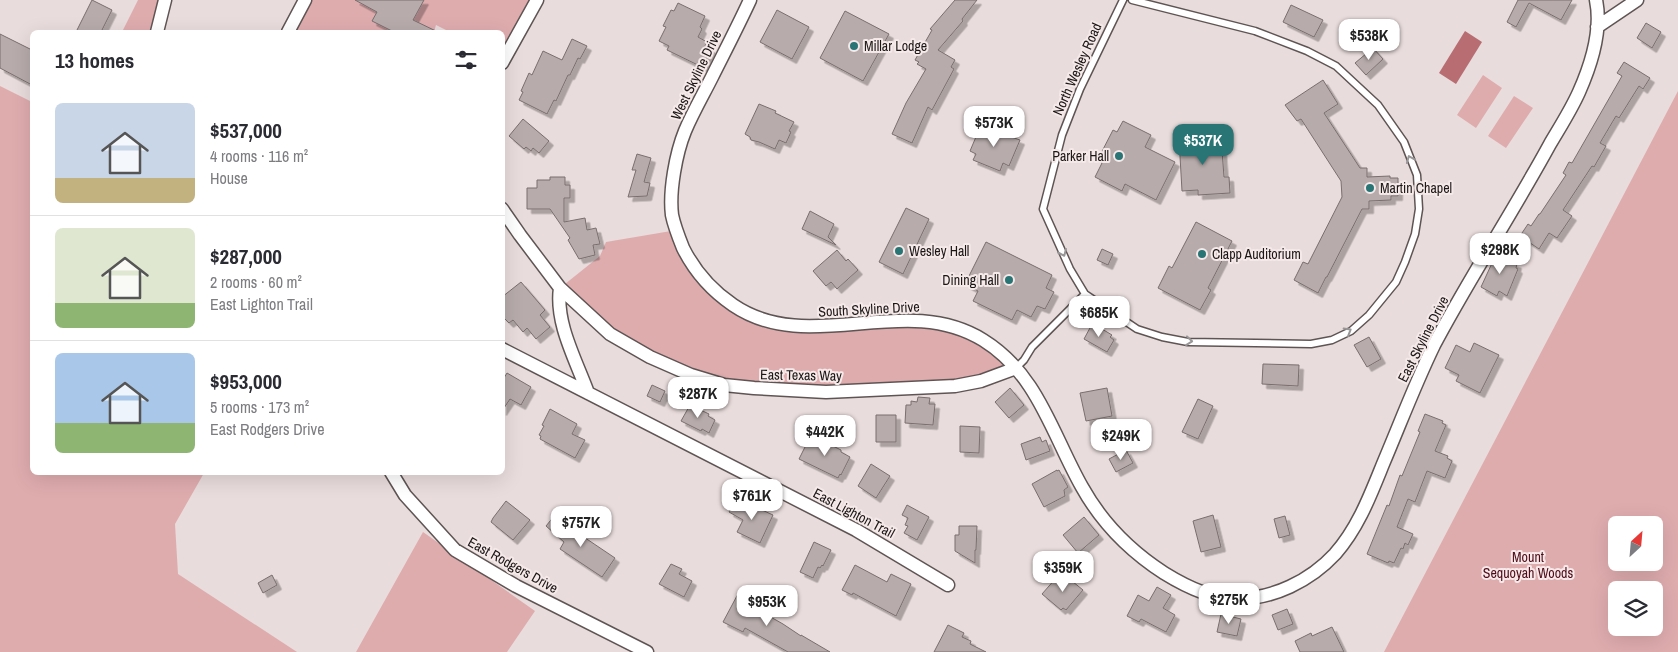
<!DOCTYPE html>
<meta charset="utf-8">
<style>
body{margin:0;font-family:"Archivo Narrow",sans-serif;background:#f2f2f3;color:#2b2b33;height:100vh;display:flex;flex-direction:column;font-size:19px;white-space:nowrap}
*{box-sizing:border-box;margin:0}
p{font-size:16px;color:#7c7c81}
.icon{flex:none;width:28px;height:28px;fill:none;stroke:currentColor;stroke-width:2;stroke-linecap:round;stroke-linejoin:round}
.map{position:relative;flex:1;overflow:hidden}
.side{position:absolute;left:30px;top:30px;width:475px;height:445px;display:flex;flex-direction:column;background:#fff;border-radius:8px;box-shadow:0 5px 20px #0002}
.side>*{flex:none}
.needle{width:32px;rotate:26deg}
.tools{position:absolute;left:1608px;top:516px;display:grid;gap:10px}
.tools a{display:grid;place-items:center;width:55px;height:55px;border-radius:8px;background:#fff;box-shadow:0 5px 20px #0002;font-size:25px}
.price{position:absolute;translate:-50% -42px;padding:0 11px;border-radius:10px;background:#fff;color:#222;font-size:16px;line-height:32px;filter:drop-shadow(0 1px 2px #0008)}
.price::after{content:'';position:absolute;left:50%;top:30px;width:15px;height:11px;margin-left:-8px;background:inherit;clip-path:polygon(0 0,100% 0,50% 100%)}
.price.selected{background:#297475;color:#fff}
ul{padding:0;list-style:none}
li{display:flex;align-items:center;gap:15px;height:125px;padding:0 25px}
li+li{border-top:1px solid #e1e1e2}
li span{display:grid;place-items:center;flex:none;width:140px;height:100px;border-radius:8px;color:#555}
li>.icon{margin-inline-start:auto}
span .icon{width:60px;height:60px;fill:#fffc;stroke-width:1}
li b{font-size:21px}
h2{display:flex;justify-content:space-between;align-items:center;height:60px;padding:0 25px;font-size:21px}
.map>svg:first-child{display:block}
</style>
<div class="map">
<svg width="1678" height="652" viewBox="0 0 1678 652">
<defs>
<filter id="shadow"><feDropShadow dx="4.5" dy="4.5" stdDeviation="0" flood-color="#0004"/></filter>
</defs>
<rect width="100%" height="100%" fill="#e9dcdc"/>
<path fill="#dfacae" fill-rule="evenodd" d="M138,0H164L154,32H122Z
M305,0H537L502,61V32H450L436,25L434,32H288Z
M1483,75L1502,88L1476,128L1457,115Z
M0,86L32,102V472L204,473L175,524L178,574L297,652H0Z
M1678,91V652H1384ZM1616,525H1654V562H1616ZM1616,590H1654V628H1616Z
M1514,96L1533,108L1506,148L1488,136Z
M677,230L696,271L764,320H901L968,332L1016,368L977,382L826,392L724,385L610,334L560,288L600,256L606,242Z
M423,532L535,611L507,652H356Z"/>
<path fill="#b76d71" d="M1465,31L1482,42L1456,84L1439,73Z"/>
<path fill="#b7abab" stroke="#7a6e6e" filter="url(#shadow)" d="M92,0L112,10L101,32H76Z
M355,0H424L413,20L438,32H394L372,21L377,12Z
M955,0H977L962,19L963,21L938,50L955,60L951,67L954,69L932,110L928,107L912,143L892,134L906,103L926,69L917,64L919,62L915,60L932,30L930,29Z
M1518,0H1572L1561,20L1529,3L1516,27L1507,22Z
M678,3L705,16L700,27L702,29L698,37L707,42L705,46L711,49L702,67L667,50L669,46L659,41L666,27L663,26L671,10L674,11Z
M1291,5L1323,20L1314,37L1283,22Z
M777,10L809,27L792,59L760,42Z
M845,11L889,34L863,81L820,58Z
M1646,23L1661,32L1652,48L1637,38Z
M0,34L32,50V85L0,68Z
M572,39L587,46L580,59L578,58L570,75H568L556,101L554,100L547,114L519,100L523,92L521,91L529,73L532,75L543,51L562,60Z
M1373,48L1383,59L1366,75L1355,63Z
M1624,62L1650,78L1643,89L1639,86L1619,118L1616,116L1600,143L1606,146L1594,167L1592,166L1563,210L1572,216L1557,238L1549,233L1539,249L1520,236L1528,224L1531,226L1539,214H1540L1566,175L1563,173L1569,162L1572,163L1622,76L1617,73Z
M1323,80L1338,104L1324,113L1360,168H1367V177L1390,176V178H1398V196H1391V200L1369,201V209H1362L1327,277H1326L1318,293L1294,280L1303,262L1308,264L1342,197L1341,181L1301,119L1297,121L1285,105Z
M759,104L776,111L775,113L794,122L789,131L791,132L786,143L779,140L775,149L759,142L751,140L750,137L745,134Z
M523,119L549,141L539,153L533,148L531,151L526,147L524,149L509,136Z
M1123,121L1151,135L1145,147L1175,162L1156,200L1125,184L1122,191L1095,177L1102,163L1097,161L1113,130L1117,132Z
M981,125L1001,131L1000,133L1020,140L1009,166L1003,163L1000,171L973,160L976,154L970,151Z
M1221,137L1224,177H1229L1230,193L1198,195V190L1182,191L1179,139Z
M637,154L651,158L644,182L650,183L647,196L628,197L636,170H632Z
M550,177H565V185H570V198H564V222L585,218L587,230L596,228L600,244L593,245L595,255L579,259L568,240L570,238L550,209H527V188H537V180H550Z
M906,208L929,219L903,274L879,262Z
M810,211L834,224L828,237L836,245L802,229Z
M1196,222L1232,241L1208,288L1211,290L1200,310L1158,288L1169,266L1172,268Z
M986,242L1052,275L1046,288L1054,292L1045,309L1037,306L1031,317L1017,310L1012,320L973,301L978,291L965,284Z
M1102,249L1113,254L1108,265L1097,260Z
M837,250L846,261L848,259L858,270L837,289L831,282L826,286L813,271Z
M1498,250L1509,254L1507,261L1517,264L1516,268L1518,269L1507,296L1499,291L1497,296L1481,287Z
M521,282L545,310L540,315L550,327L536,339L527,328L523,332L513,320L509,323L502,316V297Z
M1091,326L1095,328L1097,326L1112,335L1110,337L1114,340L1107,352L1084,339Z
M1369,337L1381,359L1367,367L1354,345Z
M1474,343L1499,355L1480,393L1456,381L1459,375L1445,368L1456,345L1470,352Z
M1263,364L1299,365L1298,386L1262,384Z
M507,373L531,387L521,405L510,399L502,411V381Z
M652,385L665,391L660,402L647,396Z
M1010,388L1024,405L1009,418L995,402Z
M1107,388L1112,416L1086,421L1080,393Z
M918,397L930,398L929,404H935L933,425L905,423L906,405H911V401L917,402Z
M1198,399L1213,406L1198,439L1182,432Z
M690,405L709,414L708,416L715,420L709,433L702,429L701,431L681,421Z
M550,409L577,424L572,434L585,440L575,458L540,439L541,436L539,435L544,426L542,425Z
M1425,414L1443,421L1442,423L1446,425L1435,451L1448,456L1447,458L1452,461L1445,478L1427,471L1415,502L1408,499L1397,527L1413,534L1408,545L1405,543L1403,549L1401,548L1394,563L1389,561L1388,563L1367,554L1387,505L1389,506L1400,475L1402,476L1420,432L1418,431Z
M876,415H896V442H876Z
M960,426L980,427L979,453L960,452Z
M811,435L841,450V452L850,457L841,475L840,474L838,478L799,459Z
M1040,437L1042,442L1046,440L1050,451L1026,460L1021,444Z
M1126,450L1133,463L1116,472L1109,459Z
M871,464L890,476L876,498L858,486Z
M1057,470V471L1059,470L1068,487L1064,490L1065,496L1044,507L1032,484Z
M506,501L530,520L513,540L491,522L493,518Z
M734,502L748,510L751,505L773,515L760,543L737,532L743,520L729,512Z
M907,505L929,517L917,540L904,533L908,526L905,525L908,518L902,515Z
M555,515L564,522L563,523L615,558L602,577L560,549L564,542L546,526Z
M1213,515L1221,547L1201,552L1193,521Z
M1285,516L1290,535L1279,538L1274,519Z
M1084,517L1099,535L1078,553L1063,535Z
M959,526H977L976,550H975V563L955,551V535H959Z
M814,542L831,550L823,566L822,565L820,568L818,567L813,578L800,572Z
M671,564L682,569L679,574L692,581L684,597L659,584Z
M855,565L887,582L891,574L911,584L896,616L853,593L852,595L842,590Z
M272,575L277,585L263,593L258,583Z
M1067,577L1083,590L1066,610L1063,608L1061,610L1042,594L1056,578L1061,583Z
M1157,587L1171,595L1163,608L1175,615L1166,632L1141,619L1139,622L1127,616L1138,595L1149,601Z
M739,592L751,598L749,604L753,607L783,624L801,636V635L830,652H788L745,628L743,632L723,622Z
M1287,609L1293,624L1278,630L1272,615Z
M1221,614L1241,619L1237,636L1217,632Z
M948,625L964,633L962,637L971,641L970,644L986,652H934Z
M1332,627L1344,652H1300L1295,641L1311,633L1312,636Z"/>
<g fill="none" stroke-linecap="round" stroke-linejoin="round">
<g stroke="#5f5454" stroke-width="9">
<path id="service" d="M1123,0L1080,89L1062,135L1043,209L1070,269L1085,294L1137,329L1162,337L1188,342L1311,344L1332,340L1351,331L1369,315L1396,282L1405,262L1415,234L1419,209L1417,175L1404,142L1378,105L1336,66L1307,51L1255,31L1132,0
M1016,368L1024,360L1032,347L1085,294"/>
</g>
<g stroke="#5f5454" stroke-width="15">
<path id="minor" d="M750,0C738,26 725,51 712,77C703,95 693,112 685,131C676,153 669,191 672,215C674,225 679,238 683,248C695,272 711,290 733,305C809,357 904,291 983,340C1038,374 1052,434 1082,487C1102,523 1130,551 1164,573C1185,586 1211,599 1236,599C1273,599 1310,581 1335,554C1358,528 1370,496 1383,464C1400,424 1415,384 1434,345C1470,277 1513,212 1550,144C1560,127 1571,110 1579,92C1591,65 1602,29 1596,0
M1597,27L1637,0
M157,32L165,0
M288,32L305,0
M502,63L537,0
M502,209L520,235L560,288L610,334L650,357L691,375L724,385L754,388L826,392L955,386L981,381L1016,368
M560,288C555,323 576,360 588,393
M502,349L856,530L948,585
M391,472L405,495L455,550L516,586L647,652"/>
</g>
<use href="#service" stroke="#fff" stroke-width="6"/>
<use href="#minor" stroke="#fff" stroke-width="12"/>
</g>
<defs><path id="oneway-chevron" d="M-2-3.5L2.5 0L-2 3.5" fill="none" stroke-width="1.6" stroke-linecap="round" stroke-linejoin="round" transform="scale(1.25)"/></defs>
<g stroke="#989696">
<use href="#oneway-chevron" transform="translate(1410 159) rotate(-112)"/>
<use href="#oneway-chevron" transform="translate(1063 253) rotate(66)"/>
<use href="#oneway-chevron" transform="translate(1348 331) rotate(-31)"/>
<use href="#oneway-chevron" transform="translate(1189 341) rotate(6)"/>
</g>
<g fill="#297475" stroke="#f6e9e9" stroke-width="2">
<circle cx="854" cy="46" r="5"/>
<circle cx="1119" cy="156" r="5"/>
<circle cx="1370" cy="188" r="5"/>
<circle cx="899" cy="251" r="5"/>
<circle cx="1202" cy="254" r="5"/>
<circle cx="1009" cy="280" r="5"/>
</g>
<g text-anchor="middle" stroke-width="4" stroke-linejoin="round" paint-order="stroke">
<g font-size="14" fill="#1a1616" stroke="#f6e9e9" text-anchor="start">
<text x="864" y="51">Millar Lodge</text>
<text x="1109" y="161" text-anchor="end">Parker Hall</text>
<text x="1380" y="193">Martin Chapel</text>
<text x="909" y="256">Wesley Hall</text>
<text x="1212" y="259">Clapp Auditorium</text>
<text x="999" y="285" text-anchor="end">Dining Hall</text>
</g>
<g font-size="14" fill="#1a1616" stroke="#f6e9e9">
<text transform="translate(1077 69) rotate(-66)" y="5">North Wesley Road</text>
<text transform="translate(696 75) rotate(-64)" y="5">West Skyline Drive</text>
<text transform="translate(869 309) rotate(-3)" y="5">South Skyline Drive</text>
<text transform="translate(1423 339) rotate(-63)" y="5">East Skyline Drive</text>
<text transform="translate(801 375) rotate(1)" y="5">East Texas Way</text>
<text transform="translate(854 513) rotate(28)" y="5">East Lighton Trail</text>
<text transform="translate(513 565) rotate(29)" y="5">East Rodgers Drive</text>
</g>
<g font-size="14" fill="#500a17" stroke="#f6e9e9">
<text x="1528" y="562">Mount<tspan x="1528" dy="16">Sequoyah Woods</tspan></text>
</g>
</g>
</svg>
<div class="tools">
<a><svg class="needle" viewBox="-14 -14 28 28"><path d="M0-13l5 13h-10z" fill="#e53935"/><path d="M0 13l5-13h-10z" fill="#7c7c81"/></svg></a>
<a><svg class="icon" aria-label="layers" viewBox="0 0 24 24"><path d="M12 4l9 5-9 5-9-5zM3 14l9 5 9-5"/></svg></a>
</div>
<b class="price" style="left:1369px;top:61px">$538K</b>
<b class="price" style="left:994px;top:148px">$573K</b>
<b class="price selected" style="left:1203px;top:166px">$537K</b>
<b class="price" style="left:1500px;top:275px">$298K</b>
<b class="price" style="left:1099px;top:338px">$685K</b>
<b class="price" style="left:698px;top:419px">$287K</b>
<b class="price" style="left:825px;top:457px">$442K</b>
<b class="price" style="left:1121px;top:461px">$249K</b>
<b class="price" style="left:752px;top:521px">$761K</b>
<b class="price" style="left:581px;top:548px">$757K</b>
<b class="price" style="left:1063px;top:593px">$359K</b>
<b class="price" style="left:1229px;top:625px">$275K</b>
<b class="price" style="left:767px;top:627px">$953K</b>
<section class="side">
<h2>13 homes<svg class="icon" aria-label="filters" viewBox="0 0 24 24"><path d="M4 7h16M4 17h16"/><circle cx="9" cy="7" r="2"/><circle cx="15" cy="17" r="2"/></svg></h2>
<ul>
<li><span style="background:linear-gradient(#c9d6e8 75%,#c2b280 0)"><svg class="icon" aria-label="home" viewBox="0 0 24 24"><path d="M3 11l9-7 9 7M6 9v11h12V9"/></svg></span><div><b>$537,000</b><p>4 rooms · 116 m²</p><p>House</p></div></li>
<li><span style="background:linear-gradient(#dfe7d0 75%,#8fb573 0)"><svg class="icon" aria-label="home" viewBox="0 0 24 24"><path d="M3 11l9-7 9 7M6 9v11h12V9"/></svg></span><div><b>$287,000</b><p>2 rooms · 60 m²</p><p>East Lighton Trail</p></div></li>
<li><span style="background:linear-gradient(#a9c7e8 70%,#8fb573 0)"><svg class="icon" aria-label="home" viewBox="0 0 24 24"><path d="M3 11l9-7 9 7M6 9v11h12V9"/></svg></span><div><b>$953,000</b><p>5 rooms · 173 m²</p><p>East Rodgers Drive</p></div></li>
</ul>
</section>
</div>
